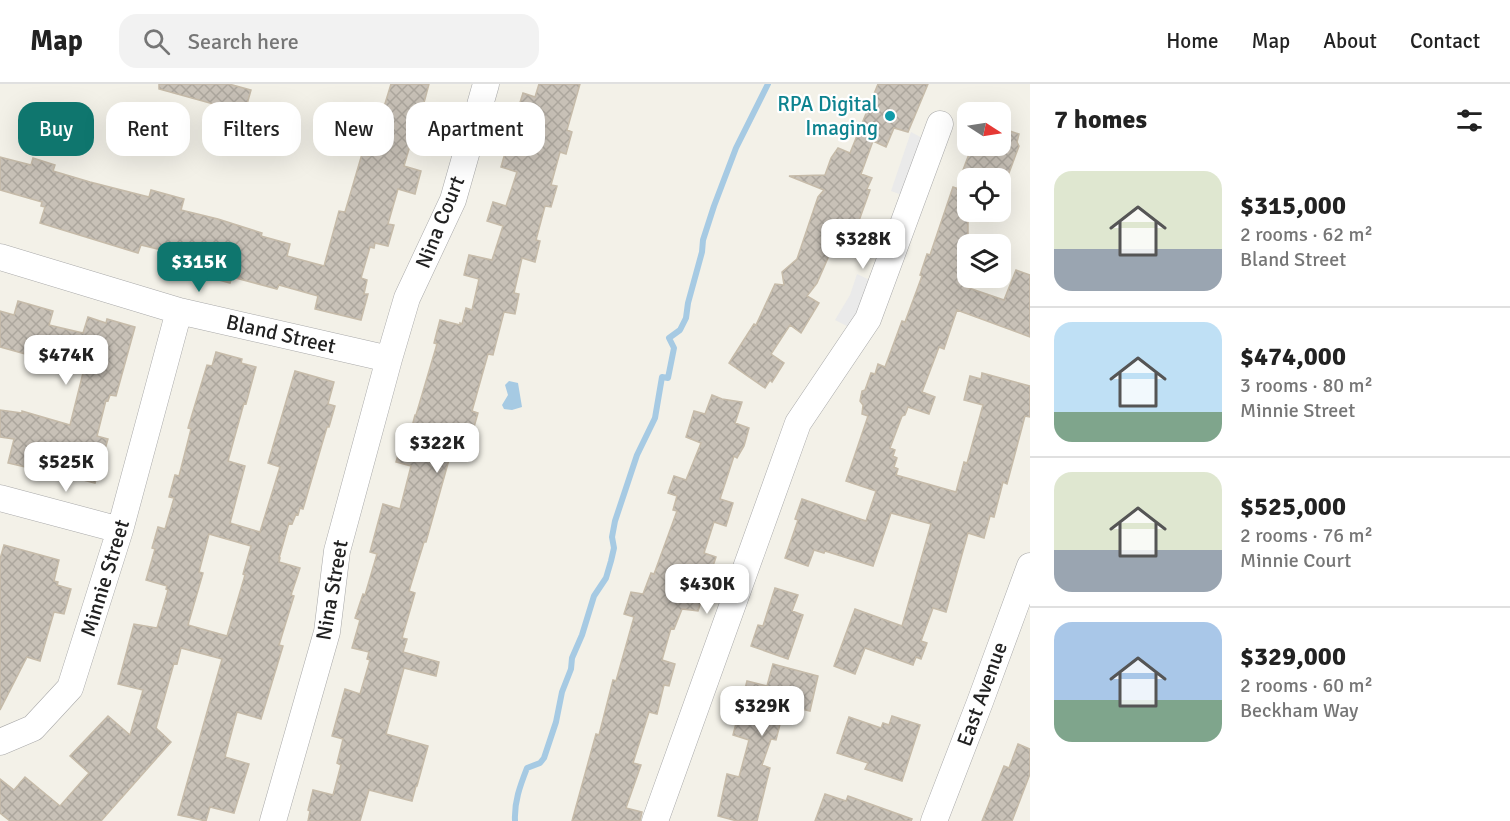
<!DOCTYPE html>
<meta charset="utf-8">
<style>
body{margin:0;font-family:Signika,sans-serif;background:#f2f2f2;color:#222;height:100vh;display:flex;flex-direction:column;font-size:22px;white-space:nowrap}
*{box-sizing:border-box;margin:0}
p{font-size:20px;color:#767676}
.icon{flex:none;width:33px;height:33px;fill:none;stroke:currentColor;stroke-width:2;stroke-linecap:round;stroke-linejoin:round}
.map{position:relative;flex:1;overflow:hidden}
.side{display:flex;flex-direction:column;background:#fff;width:480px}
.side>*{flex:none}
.hud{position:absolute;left:18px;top:18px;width:570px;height:54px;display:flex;gap:12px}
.needle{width:39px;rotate:102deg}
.fabs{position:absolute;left:957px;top:18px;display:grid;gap:12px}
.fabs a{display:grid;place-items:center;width:54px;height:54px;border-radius:12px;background:#fff;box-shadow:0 6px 24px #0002;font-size:30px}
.price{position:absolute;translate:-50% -51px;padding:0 14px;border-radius:12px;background:#fff;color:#222;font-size:20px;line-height:39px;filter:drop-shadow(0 2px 3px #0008)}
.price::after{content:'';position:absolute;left:50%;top:36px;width:18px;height:14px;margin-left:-9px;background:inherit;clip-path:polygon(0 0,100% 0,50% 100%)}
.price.selected{background:#0f766e;color:#fff}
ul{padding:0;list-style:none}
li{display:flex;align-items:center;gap:18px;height:150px;padding:0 24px}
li+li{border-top:2px solid #e0e0e0}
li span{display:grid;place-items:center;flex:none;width:168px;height:120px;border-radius:18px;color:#555}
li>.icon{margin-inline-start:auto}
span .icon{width:72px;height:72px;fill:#fffc;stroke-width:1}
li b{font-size:26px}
h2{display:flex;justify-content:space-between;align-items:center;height:72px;padding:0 24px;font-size:26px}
.tag{padding:0 21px;border-radius:18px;background:#fff;box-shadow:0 6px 24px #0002;font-size:21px;line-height:54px}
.tag.selected{background:#0f766e;color:#fff}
header{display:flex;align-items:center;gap:36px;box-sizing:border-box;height:84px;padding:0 30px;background:#fff;border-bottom:2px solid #e0e0e0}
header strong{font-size:28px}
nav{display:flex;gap:33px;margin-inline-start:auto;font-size:21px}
.search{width:420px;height:54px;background:#f2f2f2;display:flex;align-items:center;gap:15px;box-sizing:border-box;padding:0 21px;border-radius:18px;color:#767676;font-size:22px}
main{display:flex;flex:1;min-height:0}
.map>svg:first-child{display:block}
</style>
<header>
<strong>Map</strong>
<div class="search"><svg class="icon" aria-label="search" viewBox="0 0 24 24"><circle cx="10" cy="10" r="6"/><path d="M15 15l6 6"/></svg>Search here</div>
<nav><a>Home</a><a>Map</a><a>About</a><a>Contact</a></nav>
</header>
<main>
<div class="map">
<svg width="1030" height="737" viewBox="0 0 1030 737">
<defs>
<pattern id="building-cross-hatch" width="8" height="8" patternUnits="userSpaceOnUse" patternTransform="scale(1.5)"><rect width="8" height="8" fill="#c8c1b7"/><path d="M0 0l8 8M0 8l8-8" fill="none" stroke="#aca69d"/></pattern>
</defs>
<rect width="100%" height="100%" fill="#f3f1e8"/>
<path fill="#eaeaea" d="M911,48L928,57L907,113L891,107Z
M857,190L874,198L851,244L835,236L850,211Z"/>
<path fill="#a6cae3" d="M509,297L518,299L522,323L512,326L504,325L502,321L508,311L505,301Z"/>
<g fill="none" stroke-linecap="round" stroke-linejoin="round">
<path stroke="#a6cae3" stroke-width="6" d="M515,737C514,718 520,702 527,684L540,679L544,674L556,638L562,608L571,585L572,574L582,551L594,512L606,494L611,477L614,464L612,453L615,437L637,371L655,334L662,293L668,294L674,264L669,254L680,246L686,234L688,219L702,168L703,156L714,122L736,64L768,0"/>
</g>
<path fill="url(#building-cross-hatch)" stroke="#c6bba9" stroke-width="1.5" fill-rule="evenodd" d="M159,0H229L251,6L242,38L225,33L228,24L159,5Z
M391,0H429L421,30L436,34L430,55L413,51L404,82L421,87L415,110L398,105L388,140L394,141L388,162L375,159L374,164L370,163L361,194L367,196L364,210H368L361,236L315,225L318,212L279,201L277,205L232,193L230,199L208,193L210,186L180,178L182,171L141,161L138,169L40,139L45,123L41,122L42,118L0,106V73L31,81L33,74L55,81L53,87L90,98L149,113L151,106L184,115L181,126L218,135L262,149L261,152L290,160L287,172L324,182L339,127L345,128L362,70L369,72Z
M539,0H580L567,46L572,48L566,70L560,68L551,101L557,102L551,123L545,122L536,156L540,157L535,178L522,174L514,209L519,210L515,230L504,228L493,271L488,270L472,327L478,329L472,350L461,347L456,366L452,365L426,458H424L409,507L415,509L402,554L407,555L403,568L439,578L436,592L404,584L386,650L428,662L417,702H416L412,717L369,706L360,737H308L310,727L308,726L313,706L333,711L341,681L337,679L343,655L332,652L345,605L360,610L370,576L367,575L369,568L352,564L360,536L355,534L363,510L365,511L377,470L370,468L383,420L400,425L411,382L396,378L402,357L408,358L415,331H416L437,260L434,259L440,236L460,241V239L462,240L466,224L472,226L479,195L464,191L469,171L492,176L503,142L487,137L493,118L506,122L517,88L501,83L507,62L525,66L535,33L517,28L523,9L535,13Z
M878,0H928L908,48L894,44L886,63L873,57L861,90L872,94L867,105L870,106L846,173L831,167L817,199L807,212L819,219L801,249L790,241L771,270L784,279L772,298L770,296L765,304L729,279L754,240L756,241L775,200L784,201L782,188L797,175L818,113L824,106L789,92L825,91L831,74L838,64L850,69Z
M1000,41L1004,45L1019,50L1017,58L1019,62L1002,108L1000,107V91L982,85L981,94H960L972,62H1000Z
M953,103L968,108V199L966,203L1004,216L1016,186L1030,191V253L957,226L944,265L939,263L922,308L935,313L929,330L908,323L905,331L902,332L890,364L895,366L893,372L897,374L894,383L898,385L896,391L956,408L964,378L967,379L983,321L964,316L970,292L981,295L982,289L1030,302V333L1025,332L1007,400L1003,398L994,433L990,432L984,454L968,449L946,528L933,524L921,557L927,559L921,575L916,573L913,581L865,564L855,590L834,582L855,525L902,542L931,440L891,429L873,482L825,467L824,469L814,466L808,482L785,474L798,436L795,435L802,415L866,437L876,407L846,397L868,332L862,330L863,321L860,317L862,307L865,306L871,289L875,290L878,280L885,283L902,237L905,238L922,192L920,191L927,170L930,171Z
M18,217L53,227L49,241L83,249L88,233L106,239L107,235L135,243L116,312L110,311L108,317L106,316L97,352L108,355L95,399L68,392L75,368L40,361L39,364H35L30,384L8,379L14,355L0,353V326L22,329V327L70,341L87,273L51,262L47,276L0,263V227L14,231Z
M216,268L242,275L241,279L256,283L246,320L244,319L228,377L245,382L230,439L260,448L280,383L268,379L295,287L334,298L328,320L335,322L329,343H327L303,425L300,424L298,431L296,430L292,440L289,439L279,474H280L279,478L300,484L291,511L294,512L279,561L283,562L261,635L237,628L225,673L249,680L234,729L210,723L206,737L178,731L222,575L181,564L177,580L174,579L156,644L171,658L101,737H10L0,729V695L14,706L25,693L60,722L89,689L70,672L108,632L130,651L143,606L118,600L134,540L157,544L168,506L166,505L167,502L146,496L155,465L152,464L158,443L165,445L174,414L169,413L175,391L179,392L191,345L188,344L194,324L207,281L212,282ZM209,450L251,462L243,490L245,491L227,552L188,541L203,489L199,488Z
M712,311L722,315L742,318L735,339L749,344L744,362L737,374L734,372L720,415L733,419L726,442L714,438L704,469L716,473L698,527L682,525L674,545L671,544L662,576L675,580L669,602L664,601L657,630L649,628L633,679L641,681L626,724L642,728L640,737H572L596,650L599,651L613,596L616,597L634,533L624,530L631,508L643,510L651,489L654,490L677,427L673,426L677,412L668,409L674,392L686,396L701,359L686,353L694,327L705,330Z
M4,461L59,476L54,497L58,498L57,501L71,505L64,530L54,528L40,577L27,573L0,626V475Z
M775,504L798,511L792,527L803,531L788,575L751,562L758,541L763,542Z
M773,580L818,592L810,627L785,621L776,656L771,655L762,681L770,684L757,737H737L718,732L727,690L739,693L749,656L733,651L747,597L767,602Z
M892,632L920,641L902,697L865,685L868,679L837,669L849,633L881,644L883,639L889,641Z
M1018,660L1030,665V690L1012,737H982L1004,682L1009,684Z
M825,710L846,717L848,712L912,735L911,737H815Z"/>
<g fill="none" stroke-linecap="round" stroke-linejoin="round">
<g stroke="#a9a9a9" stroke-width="27">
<path id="minor" d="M0,173L179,227L389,275
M0,414L120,446
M0,658L33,644L70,604L120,446L179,227
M273,737L327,548L337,467L389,275L407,214L453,116L486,0
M655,737L798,339L868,235L940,40
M934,737L980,618L1030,482"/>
</g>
<use href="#minor" stroke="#fff" stroke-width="26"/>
</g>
<circle fill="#0f9aa8" stroke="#fff" stroke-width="2" cx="890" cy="32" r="6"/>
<g text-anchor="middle" stroke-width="4.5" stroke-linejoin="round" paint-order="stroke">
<g font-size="21" fill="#0d838f" stroke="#fff" text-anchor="end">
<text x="878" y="27">RPA Digital<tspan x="878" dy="24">Imaging</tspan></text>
</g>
<g font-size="21" fill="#222" stroke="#fff">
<text transform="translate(440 138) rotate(-68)" y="7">Nina Court</text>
<text transform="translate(281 250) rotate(13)" y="7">Bland Street</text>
<text transform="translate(105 494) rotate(-73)" y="7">Minnie Street</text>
<text transform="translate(332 506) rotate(-80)" y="7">Nina Street</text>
<text transform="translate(982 610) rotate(-70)" y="7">East Avenue</text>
</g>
</g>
</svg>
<div class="fabs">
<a><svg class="needle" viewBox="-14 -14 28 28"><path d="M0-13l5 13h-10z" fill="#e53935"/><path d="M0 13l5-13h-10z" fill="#767676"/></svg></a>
<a><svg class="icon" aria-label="locate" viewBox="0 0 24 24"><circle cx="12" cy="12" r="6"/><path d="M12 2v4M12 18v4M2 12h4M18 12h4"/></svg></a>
<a><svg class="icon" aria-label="layers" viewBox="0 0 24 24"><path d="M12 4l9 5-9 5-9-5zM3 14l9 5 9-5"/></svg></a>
</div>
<b class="price" style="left:863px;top:186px">$328K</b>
<b class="price selected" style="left:199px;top:209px">$315K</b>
<b class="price" style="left:66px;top:302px">$474K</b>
<b class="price" style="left:437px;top:390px">$322K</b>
<b class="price" style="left:66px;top:409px">$525K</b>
<b class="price" style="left:707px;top:531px">$430K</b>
<b class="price" style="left:762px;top:653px">$329K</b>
<div class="hud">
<a class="tag selected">Buy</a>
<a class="tag">Rent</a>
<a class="tag">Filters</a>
<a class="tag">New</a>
<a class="tag">Apartment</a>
</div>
</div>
<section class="side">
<h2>7 homes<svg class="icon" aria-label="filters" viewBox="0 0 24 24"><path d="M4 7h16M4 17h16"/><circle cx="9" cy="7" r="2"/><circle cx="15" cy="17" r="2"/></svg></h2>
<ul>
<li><span style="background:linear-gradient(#dfe7d0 65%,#9aa5b1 0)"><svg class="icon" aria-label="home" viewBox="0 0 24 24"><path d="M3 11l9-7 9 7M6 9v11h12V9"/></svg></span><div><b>$315,000</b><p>2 rooms · 62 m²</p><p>Bland Street</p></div></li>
<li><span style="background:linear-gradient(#bfe0f5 75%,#7fa58c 0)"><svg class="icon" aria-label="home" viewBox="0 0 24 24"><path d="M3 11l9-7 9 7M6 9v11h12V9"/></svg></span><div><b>$474,000</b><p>3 rooms · 80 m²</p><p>Minnie Street</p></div></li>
<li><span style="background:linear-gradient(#dfe7d0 65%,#9aa5b1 0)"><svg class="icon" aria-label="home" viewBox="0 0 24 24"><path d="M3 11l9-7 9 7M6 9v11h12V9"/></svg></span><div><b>$525,000</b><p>2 rooms · 76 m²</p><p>Minnie Court</p></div></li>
<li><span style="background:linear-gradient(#a9c7e8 65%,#7fa58c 0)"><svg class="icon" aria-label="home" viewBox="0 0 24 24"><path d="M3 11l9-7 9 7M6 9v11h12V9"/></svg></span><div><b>$329,000</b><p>2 rooms · 60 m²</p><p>Beckham Way</p></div></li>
</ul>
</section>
</main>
